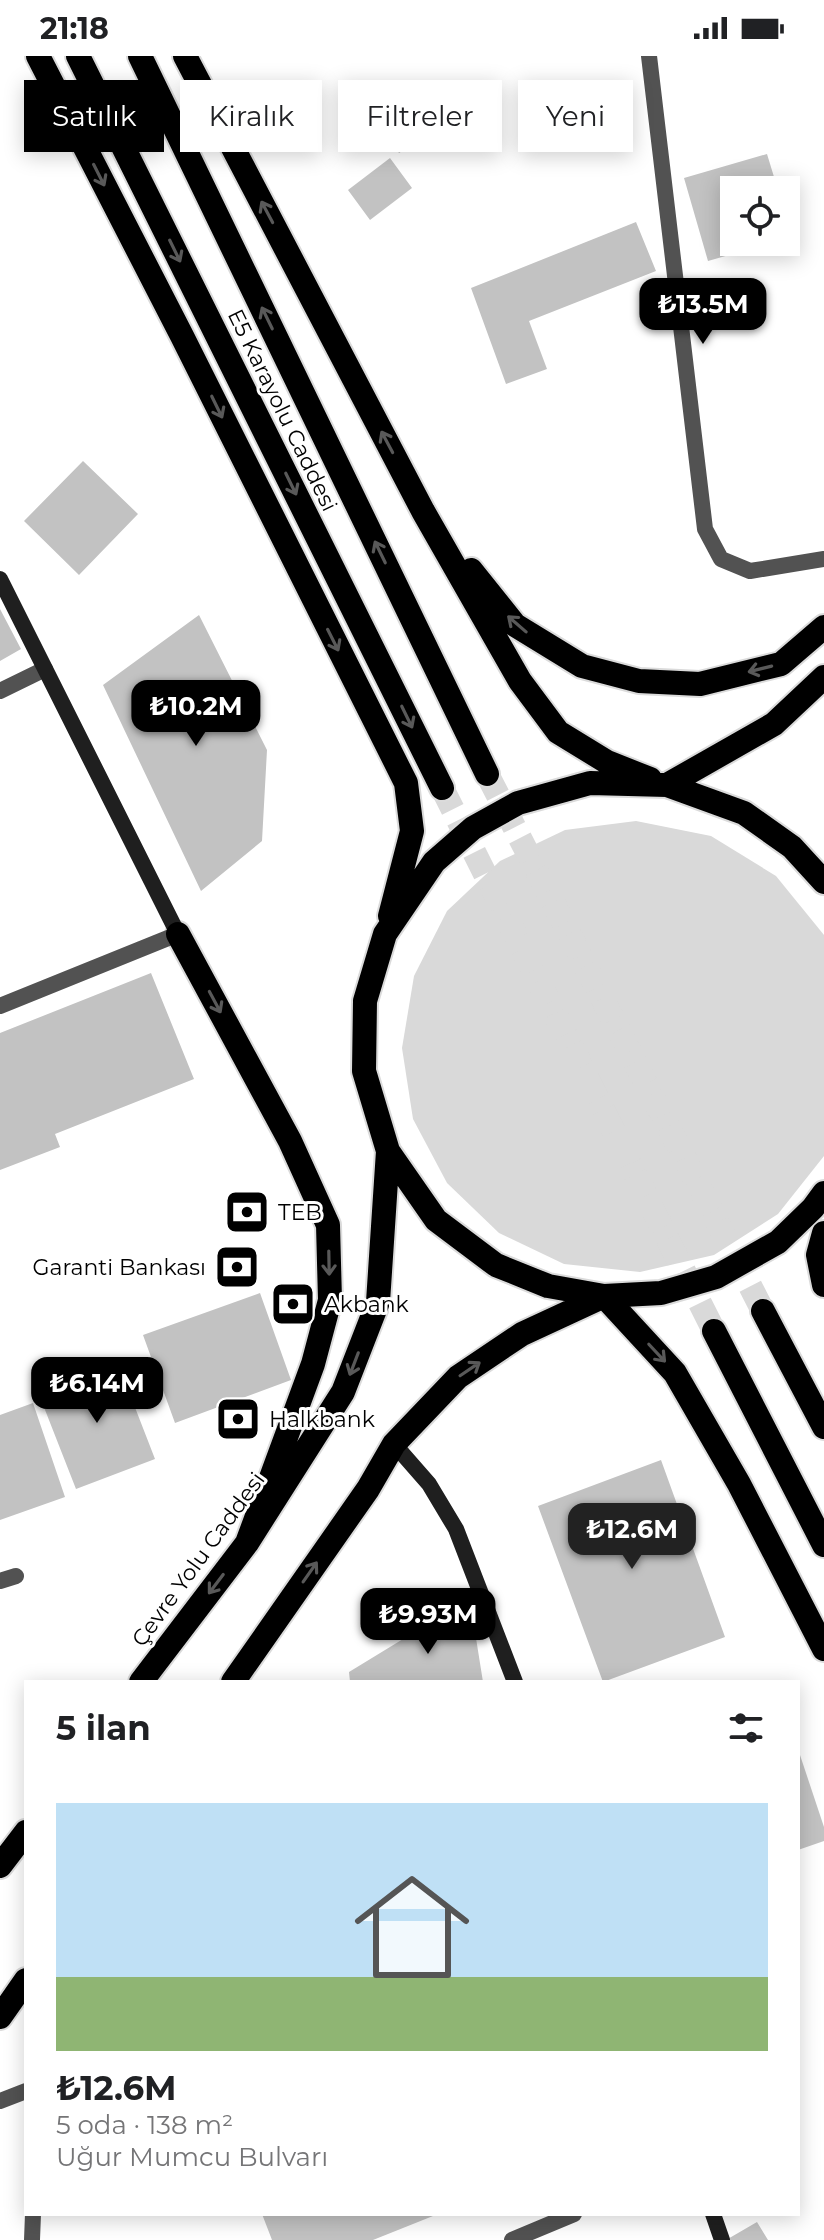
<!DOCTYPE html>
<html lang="tr">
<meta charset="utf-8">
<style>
body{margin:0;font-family:Montserrat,sans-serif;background:#f2f2f2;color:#202124;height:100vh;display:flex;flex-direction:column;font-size:30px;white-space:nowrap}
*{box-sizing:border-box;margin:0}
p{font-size:26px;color:#757577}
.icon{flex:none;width:44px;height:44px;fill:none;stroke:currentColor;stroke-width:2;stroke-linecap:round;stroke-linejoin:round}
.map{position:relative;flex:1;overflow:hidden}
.side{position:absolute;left:24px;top:1624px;width:776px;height:536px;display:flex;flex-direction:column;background:#fff;border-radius:0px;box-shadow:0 4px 20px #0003}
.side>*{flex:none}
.top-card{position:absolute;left:24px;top:24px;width:776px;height:72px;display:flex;gap:16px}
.fabs{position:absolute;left:720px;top:120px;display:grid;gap:16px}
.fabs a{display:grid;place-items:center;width:80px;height:80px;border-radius:0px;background:#fff;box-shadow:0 4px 20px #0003;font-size:40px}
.price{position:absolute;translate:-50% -68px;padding:0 18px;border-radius:16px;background:#000;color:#fff;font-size:26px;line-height:52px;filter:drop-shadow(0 2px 4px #0008)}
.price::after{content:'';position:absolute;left:50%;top:48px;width:24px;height:18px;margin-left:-12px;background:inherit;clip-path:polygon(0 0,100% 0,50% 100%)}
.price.current{background:#222;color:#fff}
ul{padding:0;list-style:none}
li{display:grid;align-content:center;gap:16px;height:424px;padding:0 32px}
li+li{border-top:2px solid #e0e0e0}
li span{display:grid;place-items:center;height:248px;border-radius:0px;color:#555}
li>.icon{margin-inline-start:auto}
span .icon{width:144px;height:144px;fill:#fffc;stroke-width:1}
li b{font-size:34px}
h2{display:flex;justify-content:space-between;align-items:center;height:96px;padding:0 32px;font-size:34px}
.tag{padding:0 28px;border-radius:0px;background:#fff;box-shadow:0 4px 20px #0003;font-size:28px;line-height:72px}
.tag.current{background:#000;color:#fff}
.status{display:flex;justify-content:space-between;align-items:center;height:56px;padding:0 40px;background:#fff;direction:ltr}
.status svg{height:22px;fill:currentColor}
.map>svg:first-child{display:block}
</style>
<div class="status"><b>21:18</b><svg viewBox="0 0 49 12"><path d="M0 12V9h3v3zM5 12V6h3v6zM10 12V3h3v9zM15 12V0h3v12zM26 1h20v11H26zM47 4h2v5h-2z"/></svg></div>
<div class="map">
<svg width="824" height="2184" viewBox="0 0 824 2184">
<rect width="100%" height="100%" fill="#fff"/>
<path fill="#d9d9d9" d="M636,765L711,780L776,820L824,879V1100L778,1158L714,1199L640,1216L564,1208L499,1177L447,1127L413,1063L402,992L414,920L447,855L500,805L565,774Z"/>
<path fill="#c2c2c2" d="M430,36L449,66L399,97L380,67Z
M767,98L778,134H734V186L771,187L708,205L684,122Z
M390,102L412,132L370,164L348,134Z
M636,166L656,215L529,265L547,313L506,328L471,232Z
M83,405L138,458L79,519L24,465Z
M0,553L21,593L0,605Z
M199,559L267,694L262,785L201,835L103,629Z
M151,917L194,1023L55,1078L60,1091L0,1114V977Z
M260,1237L291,1324L175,1367L143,1279Z
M117,1305L155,1403L76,1433L38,1336Z
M33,1347L65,1441L0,1464V1359Z
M661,1404L725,1581L603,1626L538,1450Z
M472,1557L483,1626H350L349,1616L408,1580L424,1577L429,1563Z
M798,1693L824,1771V1785L798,1794Z
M262,2158H438L373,2184H272Z
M757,2166L768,2184H726Z"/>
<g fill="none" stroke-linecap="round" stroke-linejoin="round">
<path stroke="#d9d9d9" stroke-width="24" stroke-dasharray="24 12" stroke-linecap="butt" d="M487,718L763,1255
M442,732L714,1275"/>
<g stroke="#dbdbdb" stroke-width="28">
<path id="highway" d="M38,0L182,280L406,727L412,775L390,860
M78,0L442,732
M140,0L487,718
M185,0L423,455L520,625L558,676L607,706L650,723
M471,514L515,569L582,610L639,625L700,628L781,608L824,571
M667,729L774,668L824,621
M824,826L792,791L744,757L667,729L590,727L518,747L473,772L434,806L385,878L365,945L364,1015L388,1095L436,1164L496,1209L548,1230L604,1240L661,1237L716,1221L778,1186L813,1152L824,1137
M178,878L290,1085L328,1169L330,1244L313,1308L247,1487
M824,1177L818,1199L824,1229
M604,1240L675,1317L739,1428L824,1593
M763,1255L824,1371
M714,1275L824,1489
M141,1626L247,1487L343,1336L378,1246L388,1095
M233,1626L368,1433L394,1388L458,1321L522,1278L604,1240
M0,1810L26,1776
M0,1961L26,1924"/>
</g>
<path stroke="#525252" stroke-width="16" d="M32,2184L33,2158"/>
<path stroke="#525252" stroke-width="16" d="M649,0L705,473L721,503L750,515L824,503
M0,635L45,613
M0,950L178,878
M0,1525L16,1520
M0,2045L26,2035
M512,2184L574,2158"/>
<path stroke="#1f1f1f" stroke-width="16" d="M0,523L178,878
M394,1388L429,1428L456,1473L515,1626
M713,2158L722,2184"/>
<use href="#highway" stroke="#000" stroke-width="24"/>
</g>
<defs><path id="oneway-shaft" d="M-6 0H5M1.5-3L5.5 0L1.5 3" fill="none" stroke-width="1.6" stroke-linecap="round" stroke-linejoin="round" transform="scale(2)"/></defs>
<g stroke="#595959">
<use href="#oneway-shaft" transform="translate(99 119) rotate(63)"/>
<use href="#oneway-shaft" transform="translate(267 156) rotate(-118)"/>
<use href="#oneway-shaft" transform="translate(175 195) rotate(64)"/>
<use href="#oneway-shaft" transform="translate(267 262) rotate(-116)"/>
<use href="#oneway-shaft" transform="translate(217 351) rotate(64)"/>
<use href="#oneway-shaft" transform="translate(387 386) rotate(-118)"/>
<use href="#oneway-shaft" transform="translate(291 428) rotate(64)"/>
<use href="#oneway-shaft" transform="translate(380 496) rotate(-116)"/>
<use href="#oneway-shaft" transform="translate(517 568) rotate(-139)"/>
<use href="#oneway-shaft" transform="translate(333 584) rotate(63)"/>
<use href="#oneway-shaft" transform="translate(760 613) rotate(166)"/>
<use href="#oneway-shaft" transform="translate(407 661) rotate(64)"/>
<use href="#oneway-shaft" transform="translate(215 946) rotate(62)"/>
<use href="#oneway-shaft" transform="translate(329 1207) rotate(89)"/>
<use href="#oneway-shaft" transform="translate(657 1297) rotate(47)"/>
<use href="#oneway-shaft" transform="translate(354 1308) rotate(111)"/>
<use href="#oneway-shaft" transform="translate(470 1313) rotate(-34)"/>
<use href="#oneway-shaft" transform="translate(310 1516) rotate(-55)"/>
<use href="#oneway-shaft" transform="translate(216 1528) rotate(127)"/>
</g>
<defs>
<g id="bank-square" transform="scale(2.3)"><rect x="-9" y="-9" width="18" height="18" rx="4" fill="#000" stroke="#fff"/><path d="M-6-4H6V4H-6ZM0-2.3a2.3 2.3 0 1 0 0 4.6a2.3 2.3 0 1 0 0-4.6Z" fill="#fff"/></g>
</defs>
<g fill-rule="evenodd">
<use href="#bank-square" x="247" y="1156"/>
<use href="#bank-square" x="237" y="1211"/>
<use href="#bank-square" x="293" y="1248"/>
<use href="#bank-square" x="238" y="1363"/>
</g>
<g text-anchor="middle" stroke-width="6" stroke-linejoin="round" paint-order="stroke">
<g font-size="22" fill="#000" stroke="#fff">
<text transform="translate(283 354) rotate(64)" y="8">E5 Karayolu Caddesi</text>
<text transform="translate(198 1503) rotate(-54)" y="8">Çevre Yolu Caddesi</text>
</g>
<g font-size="22" fill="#000" stroke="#fff" text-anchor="start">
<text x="278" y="1164">TEB</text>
<text x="206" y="1219" text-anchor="end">Garanti Bankası</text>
<text x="324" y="1256">Akbank</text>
<text x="269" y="1371">Halkbank</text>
</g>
</g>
</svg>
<div class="fabs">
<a><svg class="icon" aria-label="locate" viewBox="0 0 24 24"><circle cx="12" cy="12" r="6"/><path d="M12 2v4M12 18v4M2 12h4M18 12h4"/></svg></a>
</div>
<b class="price" style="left:703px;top:290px">₺13.5M</b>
<b class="price" style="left:196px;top:692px">₺10.2M</b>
<b class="price" style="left:97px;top:1369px">₺6.14M</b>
<b class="price current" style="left:632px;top:1515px">₺12.6M</b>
<b class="price" style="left:428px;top:1600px">₺9.93M</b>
<div class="top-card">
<a class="tag current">Satılık</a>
<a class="tag">Kiralık</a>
<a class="tag">Filtreler</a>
<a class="tag">Yeni</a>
</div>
<section class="side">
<h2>5 ilan<svg class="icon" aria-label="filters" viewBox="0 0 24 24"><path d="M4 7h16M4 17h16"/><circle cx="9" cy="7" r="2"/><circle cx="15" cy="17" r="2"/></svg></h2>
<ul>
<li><span style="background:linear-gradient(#bfe0f5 70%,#8fb573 0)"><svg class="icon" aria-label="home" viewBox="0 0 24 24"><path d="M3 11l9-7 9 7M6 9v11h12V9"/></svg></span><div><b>₺12.6M</b><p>5 oda · 138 m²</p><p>Uğur Mumcu Bulvarı</p></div></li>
</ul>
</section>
</div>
